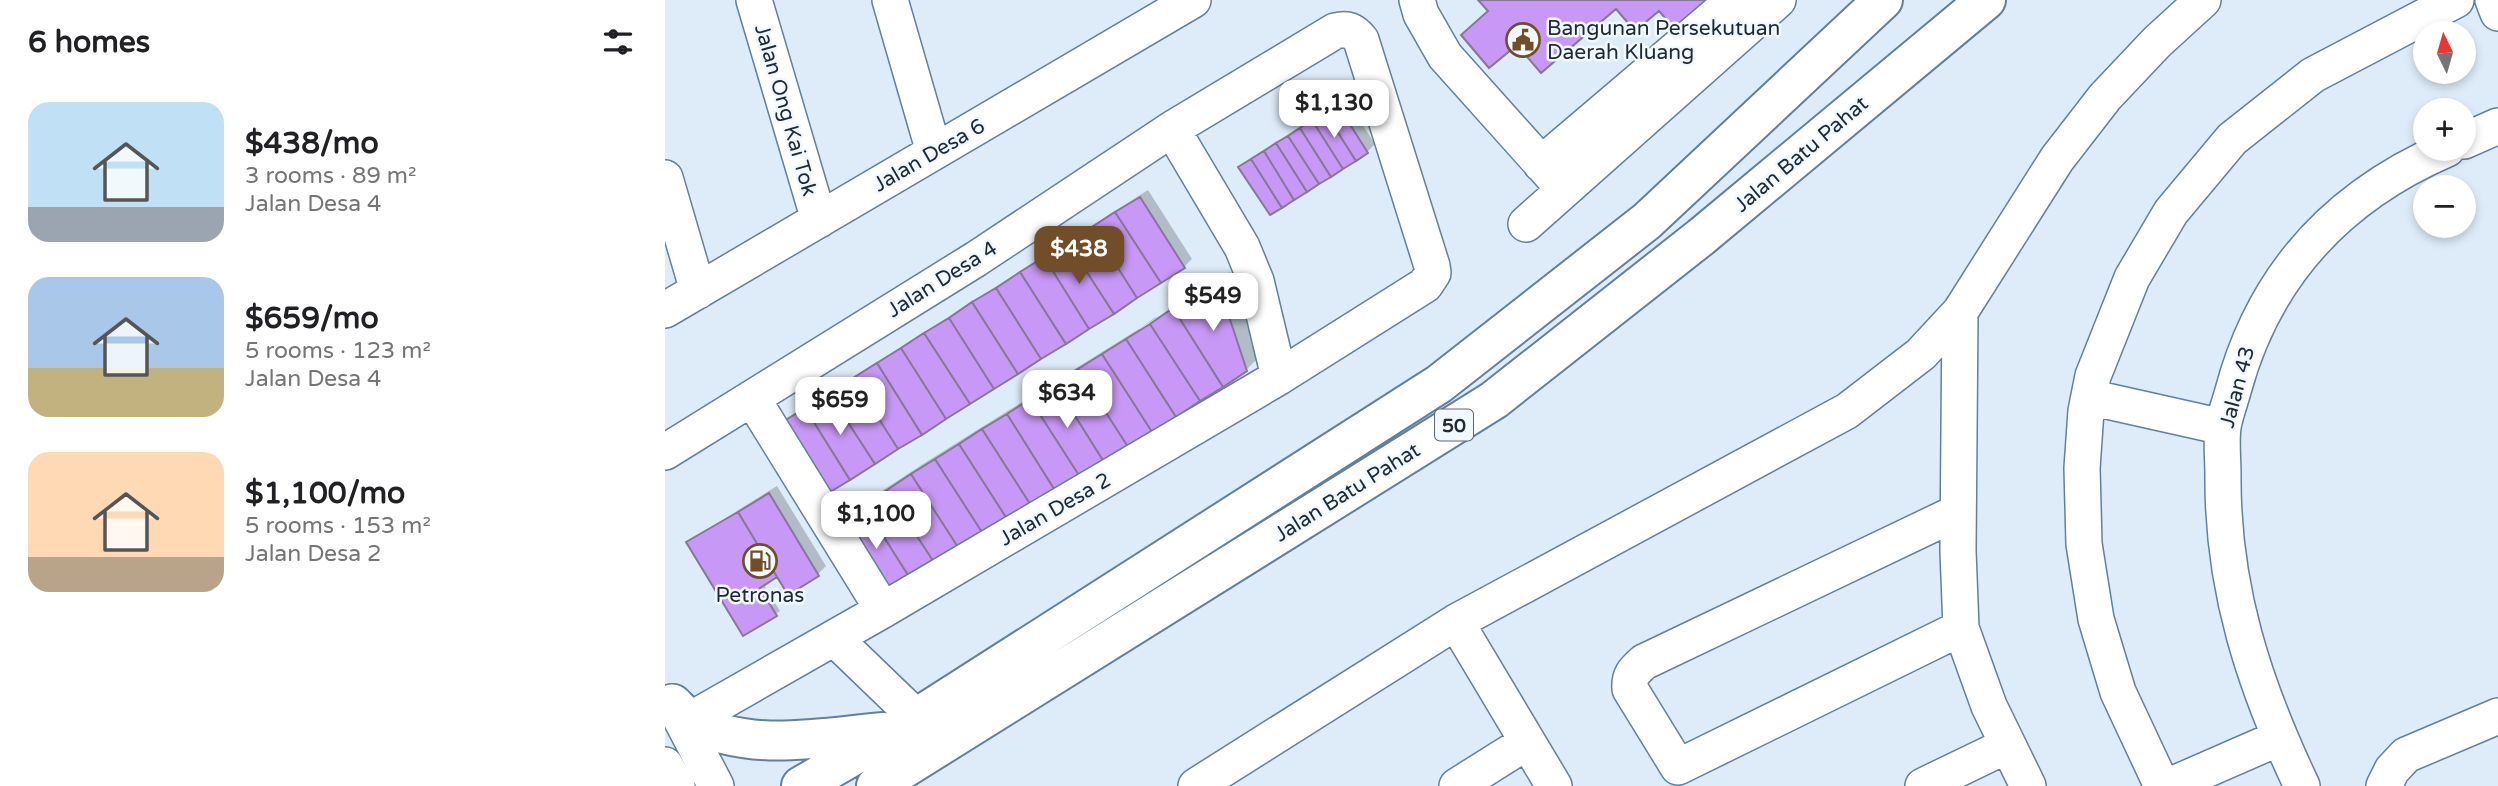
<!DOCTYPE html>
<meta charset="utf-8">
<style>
body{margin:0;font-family:"Varela Round",sans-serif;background:#f6f6f6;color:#202124;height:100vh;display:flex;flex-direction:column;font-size:26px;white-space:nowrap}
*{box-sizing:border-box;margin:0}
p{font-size:23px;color:#757577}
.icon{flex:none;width:38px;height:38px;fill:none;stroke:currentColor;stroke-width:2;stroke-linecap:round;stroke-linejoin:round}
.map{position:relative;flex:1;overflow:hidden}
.details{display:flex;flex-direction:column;background:#fff;width:665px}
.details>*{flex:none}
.needle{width:46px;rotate:355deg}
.fabs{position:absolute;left:1748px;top:21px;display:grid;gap:14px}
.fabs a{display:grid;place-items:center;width:63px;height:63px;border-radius:50%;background:#fff;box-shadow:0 4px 10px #0003;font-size:35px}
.price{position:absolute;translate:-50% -60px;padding:0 16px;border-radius:14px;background:#fff;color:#222;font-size:23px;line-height:46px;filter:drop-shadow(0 2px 4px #0008)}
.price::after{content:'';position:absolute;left:50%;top:42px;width:21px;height:16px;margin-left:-10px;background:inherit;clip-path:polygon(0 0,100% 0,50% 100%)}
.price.current{background:#714e27;color:#fff}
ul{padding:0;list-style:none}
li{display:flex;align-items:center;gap:21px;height:175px;padding:0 28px}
li span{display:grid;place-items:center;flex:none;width:196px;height:140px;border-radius:21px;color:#555}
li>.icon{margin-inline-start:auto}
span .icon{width:84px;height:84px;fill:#fffc;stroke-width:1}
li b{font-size:30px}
h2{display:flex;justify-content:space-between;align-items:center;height:84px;padding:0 28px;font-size:30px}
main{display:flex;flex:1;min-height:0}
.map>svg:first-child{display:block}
</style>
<main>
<section class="details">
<h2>6 homes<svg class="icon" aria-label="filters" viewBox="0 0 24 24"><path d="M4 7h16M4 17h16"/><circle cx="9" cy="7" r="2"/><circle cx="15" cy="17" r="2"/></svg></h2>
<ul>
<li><span style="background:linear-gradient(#bfe0f5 75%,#9aa5b1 0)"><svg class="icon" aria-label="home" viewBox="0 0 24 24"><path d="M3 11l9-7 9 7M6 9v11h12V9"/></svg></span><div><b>$438/mo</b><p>3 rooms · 89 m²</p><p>Jalan Desa 4</p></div></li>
<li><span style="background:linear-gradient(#a9c7e8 65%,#c2b280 0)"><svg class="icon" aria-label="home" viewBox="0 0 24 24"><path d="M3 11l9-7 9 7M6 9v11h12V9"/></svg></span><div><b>$659/mo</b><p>5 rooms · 123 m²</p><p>Jalan Desa 4</p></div></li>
<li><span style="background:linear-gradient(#ffd9b3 75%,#b9a48a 0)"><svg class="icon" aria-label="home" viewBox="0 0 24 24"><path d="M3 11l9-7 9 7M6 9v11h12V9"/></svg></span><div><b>$1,100/mo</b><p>5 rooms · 153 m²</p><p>Jalan Desa 2</p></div></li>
</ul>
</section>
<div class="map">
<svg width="1833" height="786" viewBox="0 0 1833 786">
<rect width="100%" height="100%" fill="#deecf9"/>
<path fill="#0003" fill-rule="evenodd" d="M680,98L710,144L702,152L576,167L584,159Z
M483,190L527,259L519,267L119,424L127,416Z
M565,272L593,358L581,370L177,520L185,512L258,464ZM491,317L493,320L475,332V328Z
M112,486L161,566L153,574L124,593L113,574L98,584L115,611L79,634L27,539Z"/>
<path fill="#c898f6" stroke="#88769a" stroke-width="2" d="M813,0H1043L1014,34L994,11L970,31L951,9L876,73L852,45L824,68L796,35L823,11Z
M672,104L703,153L691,161L660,112Z
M660,112L691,161L678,169L647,120Z
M647,120L678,169L666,177L635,128Z
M635,128L666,177L654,184L623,136Z
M623,136L654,184L642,192L611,143Z
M611,143L642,192L629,200L599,151Z
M599,151L629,200L617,208L586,159Z
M586,159L617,208L605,215L573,167Z
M475,197L520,268L496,283L450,212Z
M450,212L496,283L472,298L427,227Z
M427,227L472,298L449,314L403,243Z
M403,243L449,314L424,329L379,257Z
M379,257L424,329L401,344L355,272Z
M355,272L401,344L376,359L331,288Z
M553,283L582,371L558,387L508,308Z
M331,288L376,359L353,374L307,302Z
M307,302L353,374L329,389L284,318Z
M508,308L558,387L535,401L485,324Z
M284,318L329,389L305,404L259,333Z
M485,324L535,401L511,417L461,339Z
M259,333L305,404L281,419L236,348Z
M461,339L511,417L487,432L437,354Z
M236,348L281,419L257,435L212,363Z
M437,354L487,432L463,447L413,369Z
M212,363L257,435L233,449L188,378Z
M413,369L463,447L439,462L390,384Z
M188,378L233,449L210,464L164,393Z
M390,384L439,462L415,477L365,399Z
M164,393L210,464L185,480L140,408Z
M365,399L415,477L391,492L342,414Z
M140,408L185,480L162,494L116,423Z
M342,414L391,492L367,507L317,429Z
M317,429L367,507L344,522L294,444Z
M294,444L344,522L320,537L270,459Z
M270,459L320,537L296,552L246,474Z
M246,474L296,552L272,567L222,490Z
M222,490L272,567L248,583L198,504Z
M104,493L154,576L123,595L73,512Z
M198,504L248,583L224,597L174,520Z
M73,512L112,577L95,588L112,616L78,636L21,542Z"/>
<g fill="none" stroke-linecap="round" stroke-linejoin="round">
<g stroke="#61809e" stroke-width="38">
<path id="minor" d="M89,0L154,220
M225,0L269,152
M752,0L756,14L780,56L892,181
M1828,0L1833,13
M507,129L577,247L591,281L614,377
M1799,141L1833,126
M876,164L1069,0
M0,178L33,291
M861,224L1113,0
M0,310L528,0
M1295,312L1293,551L1296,628L1324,706L1363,786
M1424,397L1558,427
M87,398L218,610
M0,452L311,259L507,129L670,31C683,28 688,30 696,40L767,266L768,273L760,285L614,377L218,610L25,720
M1293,512L979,662C969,671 964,675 965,689L1013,767L1296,628
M791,622L889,786
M169,638L251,717
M7,702L51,786
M0,765L12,786
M531,786L791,622L1182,411L1256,354L1295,312L1392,159L1440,97L1492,42L1538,0
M792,786L862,742
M1258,786L1343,745
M1497,786L1453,692L1431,619L1419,544L1417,468L1421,411L1428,376L1467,278L1506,212L1567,139L1648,75L1791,0
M1504,786L1614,738
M1637,786C1589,685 1557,588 1558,475C1558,459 1556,442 1558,427C1560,415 1565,402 1568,391C1599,275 1673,196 1782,149
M1719,786L1727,770L1741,755L1833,716"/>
</g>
<g stroke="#61809e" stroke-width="42">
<path id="highway" d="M8,704C14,710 20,717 28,722C85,753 158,737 219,732
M136,786L231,731L774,384L982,221L1218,0
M211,786L829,400L1036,237L1321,0"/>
</g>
<use href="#minor" stroke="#fff" stroke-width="35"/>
<use href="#highway" stroke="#fff" stroke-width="38"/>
</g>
<defs>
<g id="civic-ring" transform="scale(1.75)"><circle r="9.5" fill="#f1f8ff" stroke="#714e27" stroke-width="1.5"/><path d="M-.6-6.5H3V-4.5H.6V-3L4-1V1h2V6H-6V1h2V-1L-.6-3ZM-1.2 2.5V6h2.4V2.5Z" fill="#714e27"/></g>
<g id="fuel-ring" transform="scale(1.75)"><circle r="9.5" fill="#f1f8ff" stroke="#714e27" stroke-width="1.5"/><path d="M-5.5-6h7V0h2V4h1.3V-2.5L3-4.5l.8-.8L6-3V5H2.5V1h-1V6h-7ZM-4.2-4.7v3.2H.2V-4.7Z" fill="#714e27"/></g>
</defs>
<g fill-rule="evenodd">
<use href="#civic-ring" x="858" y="40"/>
<use href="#fuel-ring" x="95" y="561"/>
</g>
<g text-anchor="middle" stroke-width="5" stroke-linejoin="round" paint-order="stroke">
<rect fill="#f1f8ff" stroke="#5d6872" stroke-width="2" x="770" y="409.5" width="38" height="31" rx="5"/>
<g font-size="19" font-weight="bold" fill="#1d2a36">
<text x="789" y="432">50</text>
</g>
<g font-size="21" fill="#1d2a36" stroke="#f1f8ff" text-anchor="start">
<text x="882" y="35">Bangunan Persekutuan<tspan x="882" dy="24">Daerah Kluang</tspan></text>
<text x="95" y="602" text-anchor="middle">Petronas</text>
</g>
<g font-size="21" fill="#1d2a36" stroke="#f1f8ff">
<text transform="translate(121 110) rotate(74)" y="7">Jalan Ong Kai Tok</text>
<text transform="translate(1136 154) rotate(-40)" y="7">Jalan Batu Pahat</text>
<text transform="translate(264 155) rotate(-30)" y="7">Jalan Desa 6</text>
<text transform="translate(277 279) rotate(-32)" y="7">Jalan Desa 4</text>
<text transform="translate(1572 387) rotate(-75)" y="7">Jalan 43</text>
<text transform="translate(682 492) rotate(-32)" y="7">Jalan Batu Pahat</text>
<text transform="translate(390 509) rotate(-30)" y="7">Jalan Desa 2</text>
</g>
</g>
</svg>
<div class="fabs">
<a><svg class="needle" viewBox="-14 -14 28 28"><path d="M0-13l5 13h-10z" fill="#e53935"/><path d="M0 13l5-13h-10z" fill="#757577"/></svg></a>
<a>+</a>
<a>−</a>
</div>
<b class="price" style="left:669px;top:140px">$1,130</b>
<b class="price current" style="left:414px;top:286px">$438</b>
<b class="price" style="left:548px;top:333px">$549</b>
<b class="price" style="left:402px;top:430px">$634</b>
<b class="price" style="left:175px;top:437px">$659</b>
<b class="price" style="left:211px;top:551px">$1,100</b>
</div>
</main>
